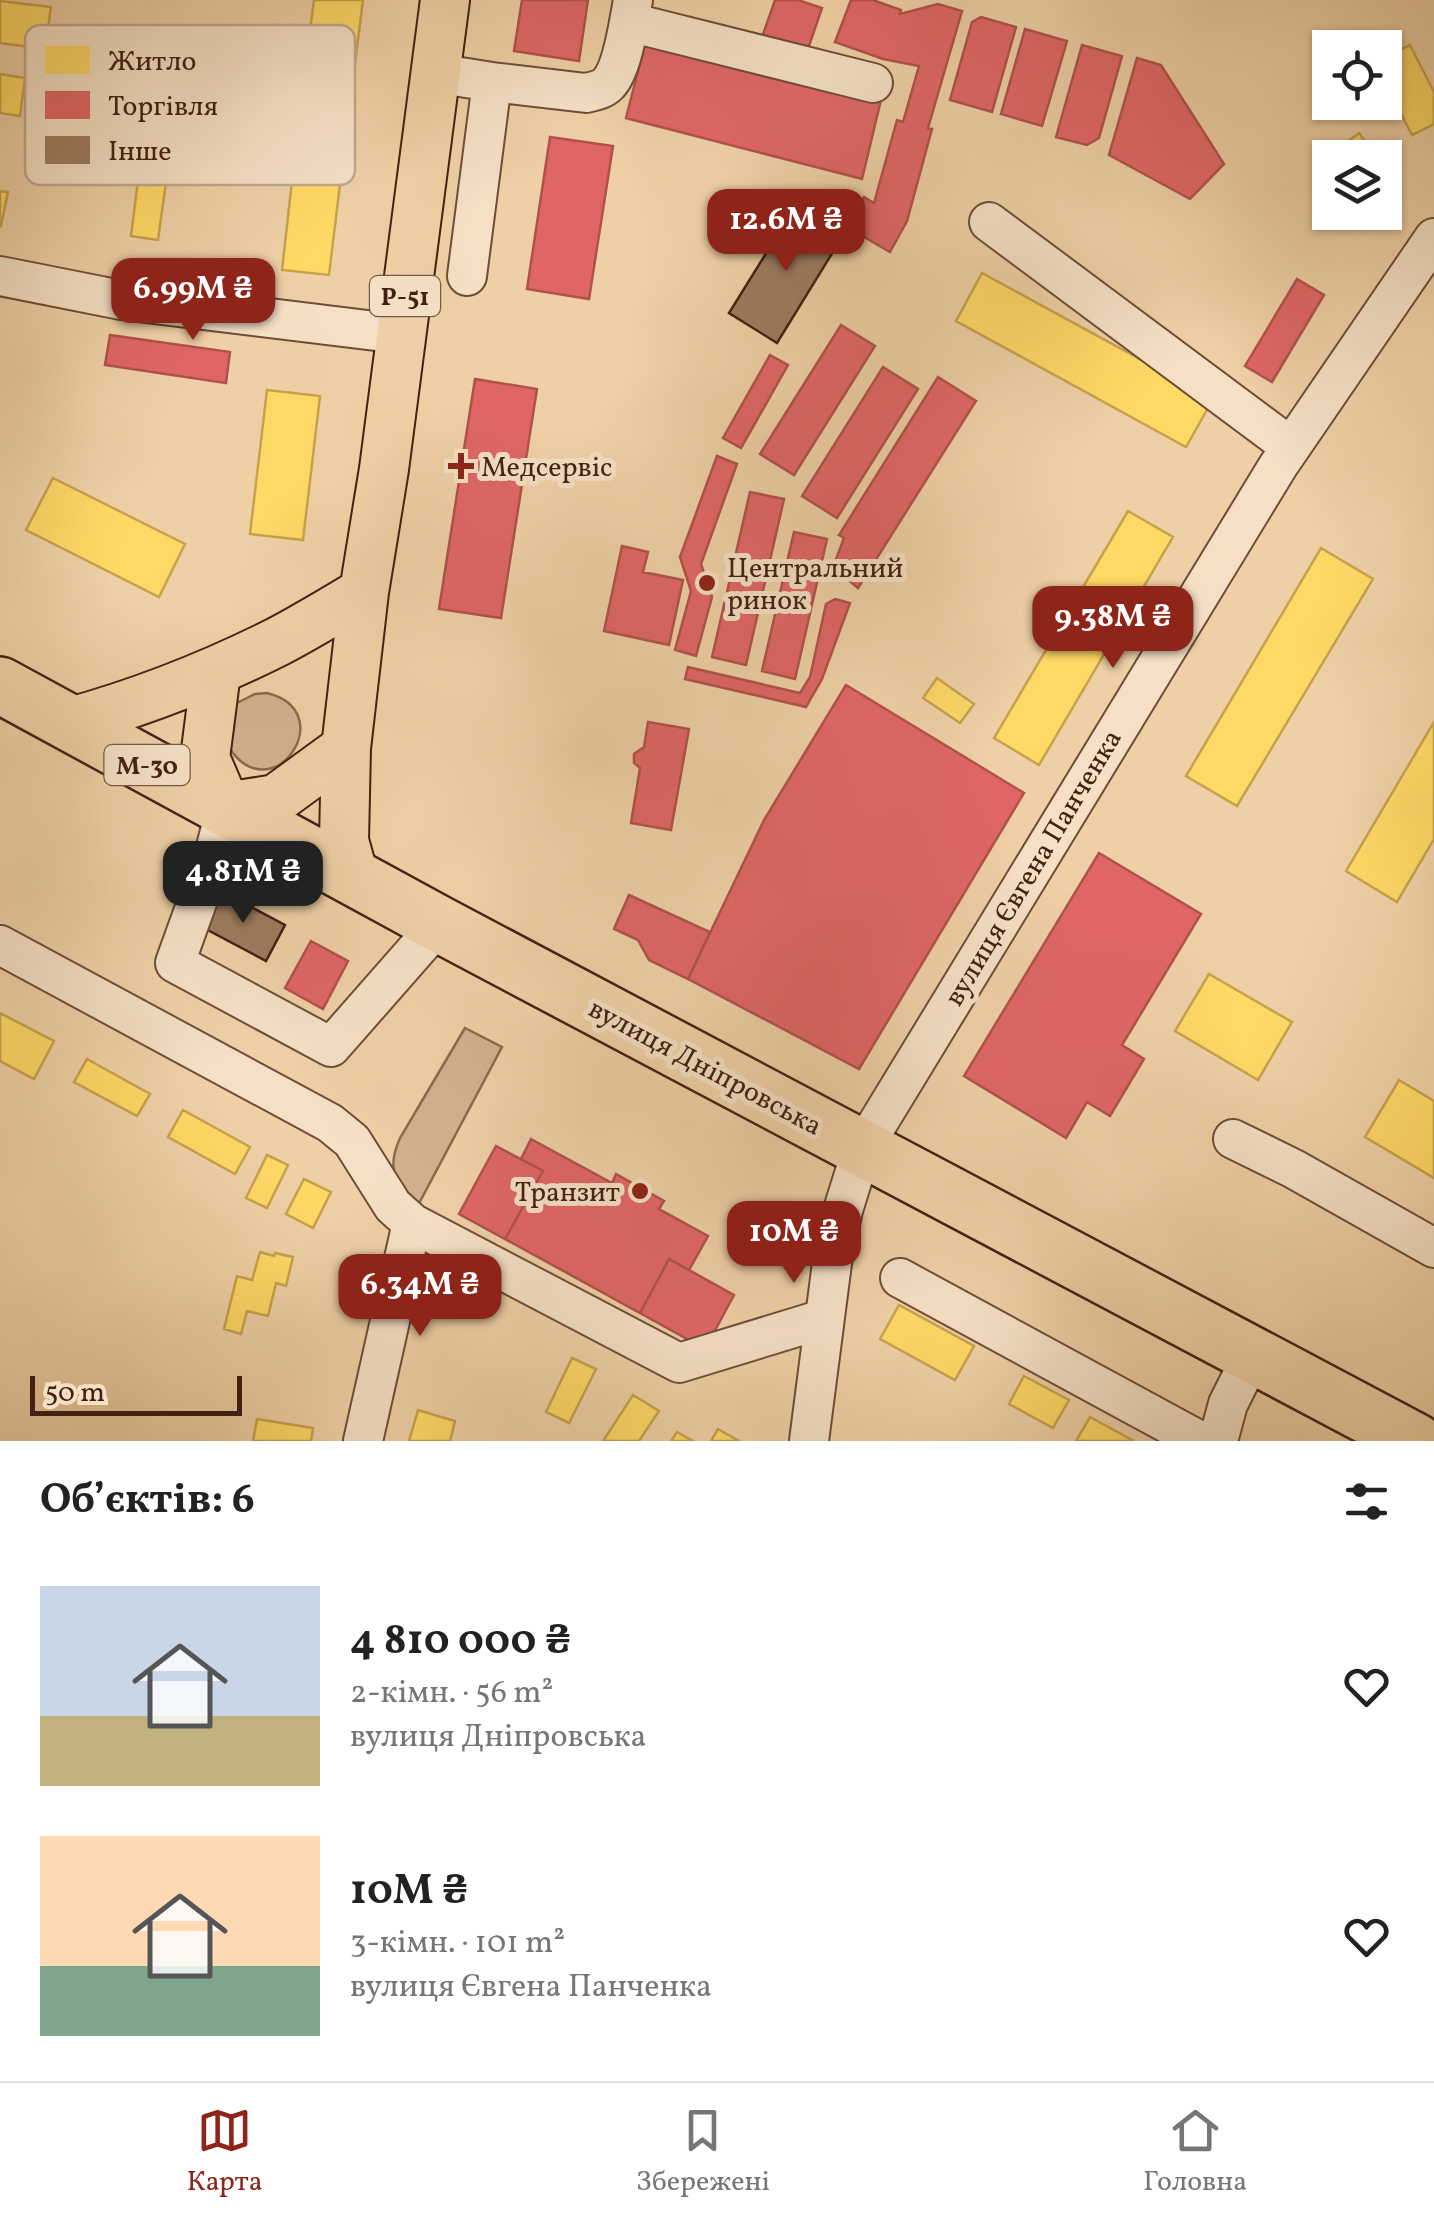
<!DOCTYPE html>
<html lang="uk">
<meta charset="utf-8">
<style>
body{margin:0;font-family:Vollkorn,serif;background:#f2f2f2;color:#222;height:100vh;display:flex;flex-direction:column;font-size:38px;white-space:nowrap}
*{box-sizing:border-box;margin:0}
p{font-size:32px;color:#767676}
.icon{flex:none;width:55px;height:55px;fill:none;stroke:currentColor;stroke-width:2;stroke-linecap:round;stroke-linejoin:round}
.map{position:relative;height:1441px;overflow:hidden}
.sheet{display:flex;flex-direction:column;background:#fff;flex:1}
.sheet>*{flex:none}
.controls{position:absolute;left:1312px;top:30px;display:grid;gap:20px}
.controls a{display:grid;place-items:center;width:90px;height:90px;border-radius:0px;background:#fff;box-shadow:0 2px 8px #0004;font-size:50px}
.scale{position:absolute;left:30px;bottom:25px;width:212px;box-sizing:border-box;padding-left:10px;border:5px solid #432112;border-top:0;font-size:28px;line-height:35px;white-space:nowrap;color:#432112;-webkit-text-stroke:8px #f5e0c5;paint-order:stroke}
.price{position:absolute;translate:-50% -85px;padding:0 22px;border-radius:20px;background:#8f2418;color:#fff;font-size:32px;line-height:65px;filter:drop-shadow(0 2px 5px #0008)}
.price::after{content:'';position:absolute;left:50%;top:60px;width:30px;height:22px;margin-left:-15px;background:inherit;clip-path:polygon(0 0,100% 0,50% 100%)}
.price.selected{background:#222;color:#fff}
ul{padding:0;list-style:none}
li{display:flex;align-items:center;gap:30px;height:250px;padding:0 40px}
li span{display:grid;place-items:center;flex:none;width:280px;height:200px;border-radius:0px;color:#555}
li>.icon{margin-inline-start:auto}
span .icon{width:120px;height:120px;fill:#fffc;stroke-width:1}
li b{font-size:42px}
h2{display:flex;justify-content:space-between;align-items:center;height:120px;padding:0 40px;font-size:42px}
.menu{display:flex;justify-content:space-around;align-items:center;height:140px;border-top:2px solid #e0e0e0;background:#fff;font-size:28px;color:#767676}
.menu a{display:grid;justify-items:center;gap:5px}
.menu .selected{color:#8f2418}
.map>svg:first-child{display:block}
</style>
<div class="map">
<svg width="1434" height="1441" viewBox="0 0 1434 1441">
<rect width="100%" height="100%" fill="#efd0a6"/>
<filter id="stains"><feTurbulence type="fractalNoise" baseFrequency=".002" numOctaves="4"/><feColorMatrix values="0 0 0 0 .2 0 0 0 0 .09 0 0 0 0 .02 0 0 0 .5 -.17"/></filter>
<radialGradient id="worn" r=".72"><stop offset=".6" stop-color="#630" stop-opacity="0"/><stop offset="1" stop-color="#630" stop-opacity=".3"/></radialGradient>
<path fill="#d2b28d" stroke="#8a6a50" stroke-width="2.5" d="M267,693C343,712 271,815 228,746L235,704L255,694Z
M465,1028L502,1047L416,1209C397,1181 385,1172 400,1138Z"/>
<path fill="#ffd966" stroke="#c7a24d" stroke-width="2.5" d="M314,0H363L350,102L301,96Z
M0,1L51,7L45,49L0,43Z
M1410,45L1434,92V124L1412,135L1385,83V58Z
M0,74L25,78L20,116L0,113Z
M1359,133L1377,158H1345L1338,149Z
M295,154L343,160L329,275L282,270Z
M139,172L167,175L158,240L131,236Z
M0,191L8,192L1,226L0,225Z
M982,273L1213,399L1186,447L956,321Z
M267,390L320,396L303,540L250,534Z
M53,478L185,544L159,597L26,530Z
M1128,511L1173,537L1039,765L994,738Z
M1321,548L1373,579L1237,806L1186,776Z
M937,678L974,704L960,723L923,698Z
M1434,722V839L1397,902L1346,871Z
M1209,974L1292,1022L1258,1080L1175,1031Z
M0,1013L54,1041L34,1079L0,1061Z
M87,1059L150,1094L137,1116L74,1082Z
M1399,1080L1434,1101V1178L1365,1137Z
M183,1110L250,1147L235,1174L168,1137Z
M267,1155L288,1165L267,1208L246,1198Z
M304,1179L331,1192L313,1228L286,1214Z
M260,1252L274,1256L275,1253L293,1257L286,1286L276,1283L268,1316L247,1311L241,1334L224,1329L237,1276L252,1280Z
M899,1305L974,1346L955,1380L880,1339Z
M572,1358L596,1369L569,1423L546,1412Z
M1024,1376L1069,1400L1053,1428L1009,1404Z
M633,1395L659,1411L639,1441H603Z
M418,1410L455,1421L450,1441H409Z
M1090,1417L1134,1441H1076Z
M257,1419L313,1428L311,1441H253Z
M718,1429L739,1441H711Z
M677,1432L693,1441H671Z"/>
<path fill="#e06666" stroke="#b1514d" stroke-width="2.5" d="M522,0H588L579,61L514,51Z
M775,0H798L822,8L808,49L782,40L778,53L759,46Z
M851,0H873L901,10L900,14L938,4L962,11L928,128L932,129L907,221L890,252L847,227L864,197L874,203L897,120L903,122L919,66L883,59L835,42Z
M981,17L1016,27L992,112L950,100L972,22Z
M1025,29L1067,41L1042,126L1001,114Z
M646,40L881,100L862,179L626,118Z
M1082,45L1122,56L1099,138L1087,145L1056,137Z
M1137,58L1161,65L1224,164L1190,199L1109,155Z
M550,137L613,146L589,299L527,289Z
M1297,279L1324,295L1272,382L1245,366Z
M841,325L875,346L794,475L760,454Z
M110,335L230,352L226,383L105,365Z
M770,355L788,365L741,448L723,438Z
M883,367L918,389L837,518L802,496Z
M938,377L976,401L858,588L833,567L844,538L839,535Z
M475,379L537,389L501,618L439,609Z
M717,456L737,464L701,564L712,597L696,656L675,650L691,591L680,557Z
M750,492L784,499L746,665L712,657Z
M794,532L827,539L795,679L762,671Z
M622,546L648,552L643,572L683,580L669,645L604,631Z
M835,599L850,603L822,679L806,707L685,679L688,667L800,693L810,677L826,604Z
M846,685L1024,793L859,1069L688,979L764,820Z
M648,722L689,729L671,830L631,823L640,768L634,763V754L644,747Z
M1099,853L1201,914L1122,1045L1144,1059L1110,1116L1087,1102L1066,1138L964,1076Z
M629,895L710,932L688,979L649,960L638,940L614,929Z
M311,941L348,961L323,1009L285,988Z
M531,1139L612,1183L616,1174L664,1201L659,1209L708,1236L689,1270L669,1259L640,1313L505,1239L543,1171L521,1159Z
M496,1146L543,1171L505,1239L459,1214Z
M669,1259L734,1295L705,1349L640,1313Z"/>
<path fill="#9c7c5f" stroke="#432112" stroke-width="2.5" d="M796,205L844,234L777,343L729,313Z
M221,891L285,925L266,961L202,927Z"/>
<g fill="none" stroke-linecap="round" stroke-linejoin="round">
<g stroke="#6e4d37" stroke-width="42">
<path id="minor" d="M629,22L873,83
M435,73L492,82L467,276
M492,82L586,93C594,91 602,90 608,84C623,69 629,21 633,0
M989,222L1291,447
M0,276L121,300L400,334
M226,807L214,855L175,963L331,1047L439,924
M0,945L330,1123L352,1141L393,1206L412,1223L679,1363L823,1319
M1233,1139L1294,1169L1434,1248
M900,1278L1200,1441
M363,1441L412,1223
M809,1441L832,1263L843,1210L862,1149L1278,466L1434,238
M1218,1441L1228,1404L1253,1354"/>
</g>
<g stroke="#432112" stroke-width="52">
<path id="major" d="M216,672L205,758L226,807L276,799L346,748
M67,723C140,703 209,676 277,642C306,627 335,609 364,592
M354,877L344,841L346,748L364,592L384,469L445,0"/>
</g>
<g stroke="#432112" stroke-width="60">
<path id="highway" d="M0,685L439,924L1415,1441"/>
</g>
<use href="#minor" stroke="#f5e0c5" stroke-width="38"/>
<use href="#major" stroke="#efd0a6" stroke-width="48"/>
<use href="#highway" stroke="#efd0a6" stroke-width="55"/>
</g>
<g fill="#8f2418" stroke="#f5e0c5" stroke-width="4">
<path d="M456 451h10v10h10v10h-10v10h-10v-10h-10v-10h10z"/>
<circle cx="707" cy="583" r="10"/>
<circle cx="640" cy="1191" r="10"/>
</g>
<g text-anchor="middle" stroke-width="10" stroke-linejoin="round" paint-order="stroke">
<g fill="#f5e0c5" stroke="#785a48" stroke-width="2.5">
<rect x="370" y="276" width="70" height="40" rx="8"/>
<rect x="104.5" y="745" width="85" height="40" rx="8"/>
</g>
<g font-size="25" font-weight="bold" fill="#432112">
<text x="405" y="305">Р-51</text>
<text x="147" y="774">М-30</text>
</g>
<g font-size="28" fill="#432112" stroke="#f5e0c5" text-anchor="start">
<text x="481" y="476">Медсервіс</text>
<text x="727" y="577">Центральний<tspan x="727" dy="32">ринок</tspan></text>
<text x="620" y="1201" text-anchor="end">Транзит</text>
</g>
<g font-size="28" fill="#432112" stroke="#f5e0c5">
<text transform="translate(1032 867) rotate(-59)" y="10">вулиця Євгена Панченка</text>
<text transform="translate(706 1066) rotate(28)" y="10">вулиця Дніпровська</text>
</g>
</g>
<rect x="25" y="25" width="330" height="160" rx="15" fill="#f5e0c5" stroke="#c0a78f" stroke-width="2.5"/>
<rect x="45" y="46" width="45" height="28" fill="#ffd966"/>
<rect x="45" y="91" width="45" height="28" fill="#e06666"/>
<rect x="45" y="136" width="45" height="28" fill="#9c7c5f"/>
<g font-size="28" fill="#432112">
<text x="108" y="70">Житло</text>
<text x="108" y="115">Торгівля</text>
<text x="108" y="160">Інше</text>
</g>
<rect width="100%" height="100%" filter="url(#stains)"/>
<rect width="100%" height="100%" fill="url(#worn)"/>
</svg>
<div class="controls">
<a><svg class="icon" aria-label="locate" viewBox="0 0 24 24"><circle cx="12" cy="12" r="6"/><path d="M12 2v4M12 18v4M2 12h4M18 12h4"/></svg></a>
<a><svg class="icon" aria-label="layers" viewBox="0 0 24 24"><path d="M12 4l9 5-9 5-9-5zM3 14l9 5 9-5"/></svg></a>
</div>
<div class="scale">50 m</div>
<b class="price" style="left:786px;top:274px">12.6M ₴</b>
<b class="price" style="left:193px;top:343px">6.99M ₴</b>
<b class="price" style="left:1113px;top:671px">9.38M ₴</b>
<b class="price selected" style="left:243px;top:926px">4.81M ₴</b>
<b class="price" style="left:794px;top:1286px">10M ₴</b>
<b class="price" style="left:420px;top:1339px">6.34M ₴</b>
</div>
<section class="sheet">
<h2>Об’єктів: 6<svg class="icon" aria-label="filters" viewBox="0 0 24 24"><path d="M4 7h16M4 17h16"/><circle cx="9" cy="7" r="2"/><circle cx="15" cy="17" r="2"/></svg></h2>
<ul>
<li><span style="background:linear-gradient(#c9d6e8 65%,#c2b280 0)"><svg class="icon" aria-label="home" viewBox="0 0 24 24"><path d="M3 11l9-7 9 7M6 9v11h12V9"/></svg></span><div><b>4 810 000 ₴</b><p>2-кімн. · 56 m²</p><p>вулиця Дніпровська</p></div><svg class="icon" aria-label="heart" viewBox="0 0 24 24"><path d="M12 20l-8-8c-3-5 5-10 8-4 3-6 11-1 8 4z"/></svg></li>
<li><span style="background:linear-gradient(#ffd9b3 65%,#7fa58c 0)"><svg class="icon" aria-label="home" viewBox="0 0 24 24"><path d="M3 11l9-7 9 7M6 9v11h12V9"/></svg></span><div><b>10M ₴</b><p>3-кімн. · 101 m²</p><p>вулиця Євгена Панченка</p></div><svg class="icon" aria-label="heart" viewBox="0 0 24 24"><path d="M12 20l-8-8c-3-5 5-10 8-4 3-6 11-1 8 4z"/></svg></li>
</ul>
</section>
<nav class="menu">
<a class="selected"><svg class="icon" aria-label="map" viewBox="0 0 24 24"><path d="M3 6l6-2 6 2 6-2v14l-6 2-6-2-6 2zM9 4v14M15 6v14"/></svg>Карта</a>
<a><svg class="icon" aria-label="saved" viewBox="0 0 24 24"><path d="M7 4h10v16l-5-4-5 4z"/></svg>Збережені</a>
<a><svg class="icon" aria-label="home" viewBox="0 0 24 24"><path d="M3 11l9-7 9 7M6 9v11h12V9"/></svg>Головна</a>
</nav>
